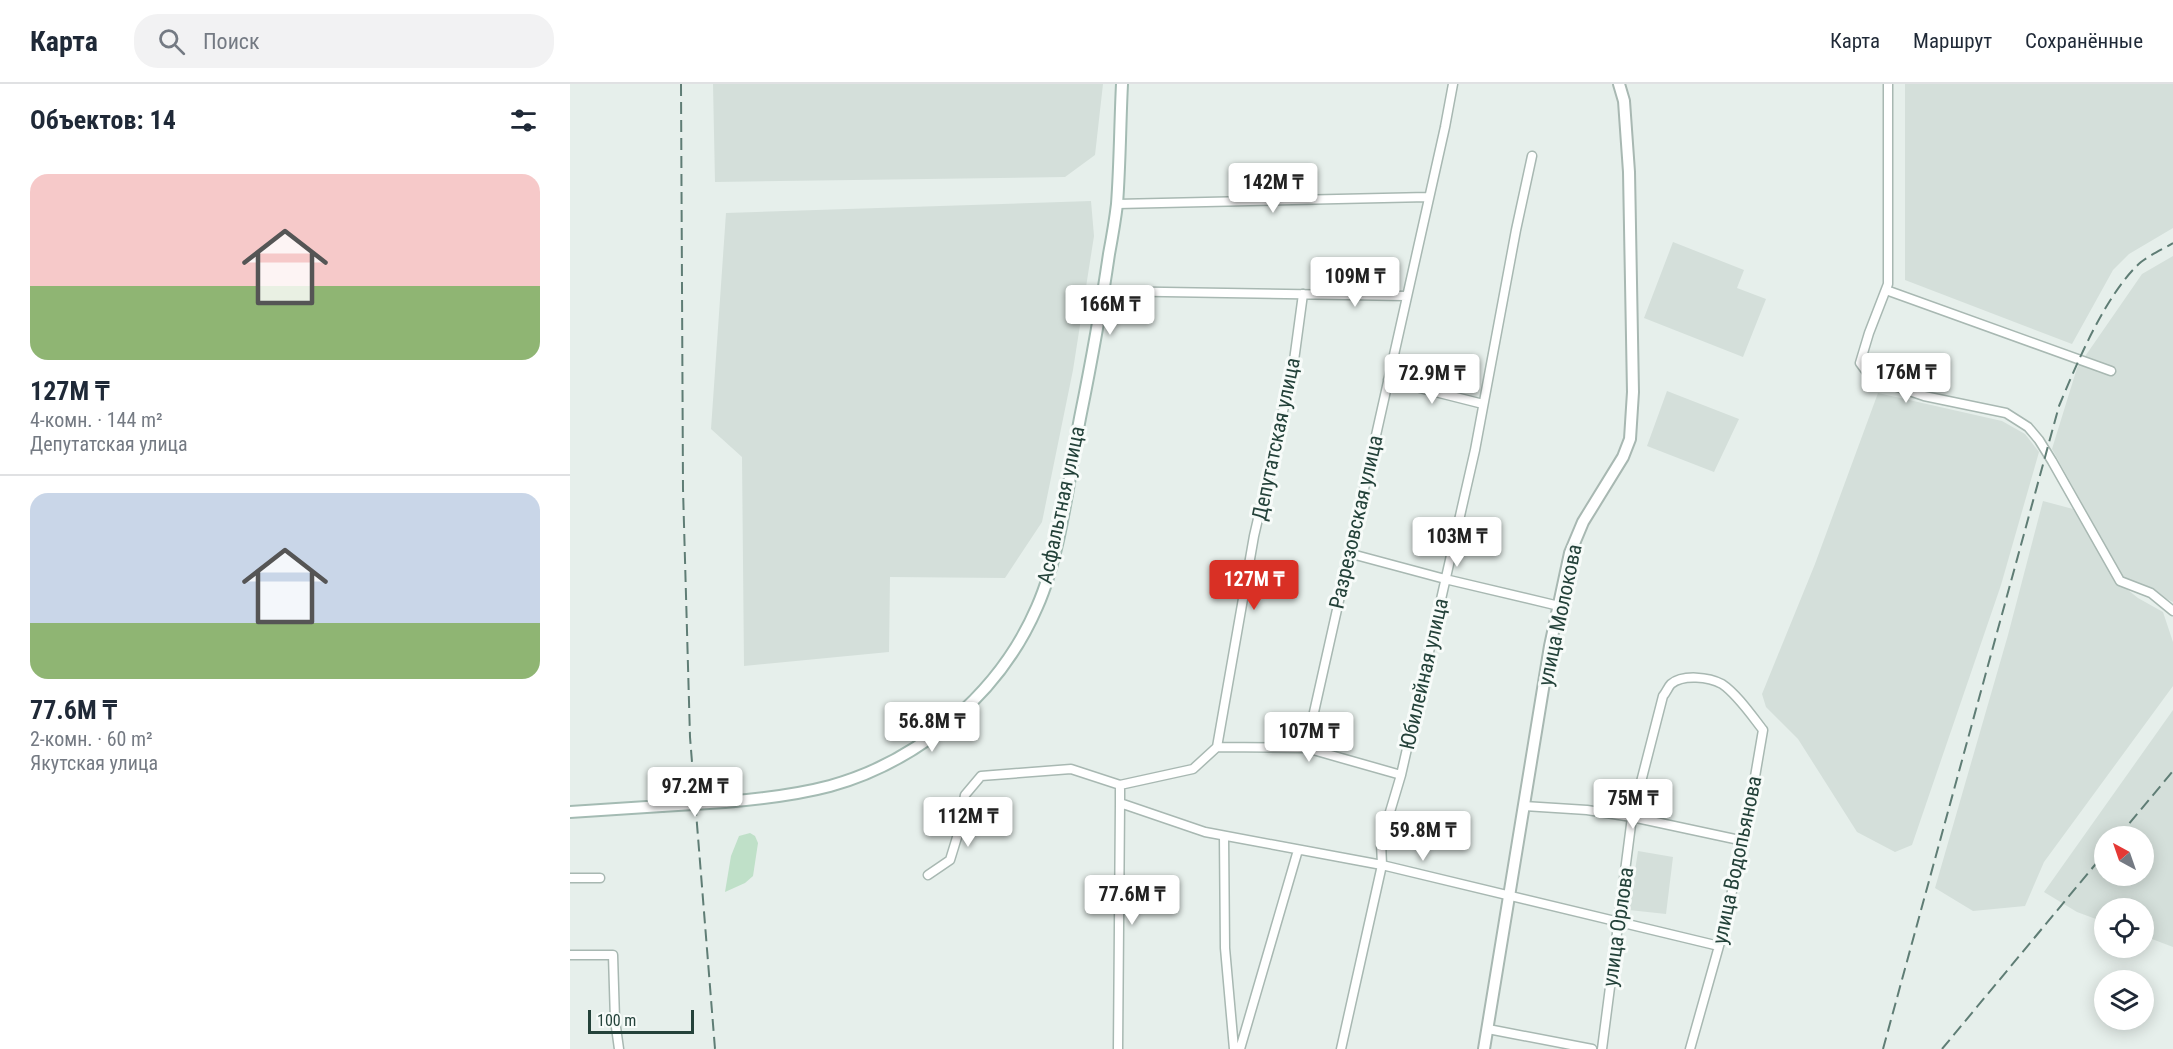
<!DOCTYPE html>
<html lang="ru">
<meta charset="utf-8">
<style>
body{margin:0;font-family:"Roboto Condensed",sans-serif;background:#f2f2f3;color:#1f2937;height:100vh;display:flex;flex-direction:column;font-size:22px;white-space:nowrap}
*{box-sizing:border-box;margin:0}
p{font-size:20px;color:#747a83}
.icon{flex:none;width:33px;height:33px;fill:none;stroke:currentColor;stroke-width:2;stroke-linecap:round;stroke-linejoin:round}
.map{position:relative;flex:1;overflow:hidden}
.drawer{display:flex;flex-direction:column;background:#fff;width:570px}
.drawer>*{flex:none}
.needle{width:39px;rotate:320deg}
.controls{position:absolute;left:1524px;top:742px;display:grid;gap:12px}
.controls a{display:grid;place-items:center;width:60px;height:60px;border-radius:50%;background:#fff;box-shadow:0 3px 15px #0003;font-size:30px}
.scale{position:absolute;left:18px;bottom:15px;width:106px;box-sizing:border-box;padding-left:6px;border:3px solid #24423a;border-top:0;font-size:16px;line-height:21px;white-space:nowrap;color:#24423a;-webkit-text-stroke:4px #f7fbf9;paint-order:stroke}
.price{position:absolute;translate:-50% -51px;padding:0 14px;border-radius:6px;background:#fff;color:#222;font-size:20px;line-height:39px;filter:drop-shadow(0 2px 3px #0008)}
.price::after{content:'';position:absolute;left:50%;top:36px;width:18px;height:14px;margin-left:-9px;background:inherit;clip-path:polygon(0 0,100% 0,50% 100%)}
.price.current{background:#d93025;color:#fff}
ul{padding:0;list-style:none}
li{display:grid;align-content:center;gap:12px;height:318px;padding:0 30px}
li+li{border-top:2px solid #e0e1e3}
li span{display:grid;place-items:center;height:186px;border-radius:18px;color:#555}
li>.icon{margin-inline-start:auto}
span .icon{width:108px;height:108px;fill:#fffc;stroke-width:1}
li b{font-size:26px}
h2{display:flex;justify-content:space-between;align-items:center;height:72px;padding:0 30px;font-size:26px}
header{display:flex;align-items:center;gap:36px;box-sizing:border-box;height:84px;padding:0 30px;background:#fff;border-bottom:2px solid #e0e1e3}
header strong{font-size:28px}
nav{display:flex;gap:33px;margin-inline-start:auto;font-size:21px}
.search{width:420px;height:54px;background:#f2f2f3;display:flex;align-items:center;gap:15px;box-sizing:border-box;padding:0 21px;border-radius:24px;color:#747a83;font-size:22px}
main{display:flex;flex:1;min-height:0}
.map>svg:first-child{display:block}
</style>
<header>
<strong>Карта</strong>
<div class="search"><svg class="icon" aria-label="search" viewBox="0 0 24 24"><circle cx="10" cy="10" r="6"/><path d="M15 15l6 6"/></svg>Поиск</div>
<nav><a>Карта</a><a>Маршрут</a><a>Сохранённые</a></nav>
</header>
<main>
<section class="drawer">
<h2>Объектов: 14<svg class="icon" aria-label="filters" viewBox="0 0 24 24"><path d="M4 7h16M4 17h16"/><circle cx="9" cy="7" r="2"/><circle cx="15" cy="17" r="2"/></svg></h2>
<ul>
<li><span style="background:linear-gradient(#f6c9c9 60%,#8fb573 0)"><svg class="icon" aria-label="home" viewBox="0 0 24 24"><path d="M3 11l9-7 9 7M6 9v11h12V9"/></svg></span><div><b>127M ₸</b><p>4-комн. · 144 m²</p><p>Депутатская улица</p></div></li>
<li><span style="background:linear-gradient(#c9d6e8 70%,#8fb573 0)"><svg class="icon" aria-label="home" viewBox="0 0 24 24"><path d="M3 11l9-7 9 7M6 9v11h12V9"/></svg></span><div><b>77.6M ₸</b><p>2-комн. · 60 m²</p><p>Якутская улица</p></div></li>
</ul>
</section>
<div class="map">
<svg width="1603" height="965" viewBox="0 0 1603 965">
<rect width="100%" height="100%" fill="#e6efeb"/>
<path fill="#d4dfda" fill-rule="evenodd" d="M143,0H533L525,71L495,93L145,98Z
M1335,0H1603V144L1559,170L1543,186L1502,260L1335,196Z
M521,117L524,152L503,286L472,438L435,494L320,493L319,568L174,582L172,373L141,345L156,129Z
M1103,158L1174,186L1167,204L1196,215L1173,273L1074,234Z
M1603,172V518L1554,495L1482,365L1507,284L1572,190Z
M1097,307L1169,335L1144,388L1077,362Z
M1308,309L1432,337L1455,350L1469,368L1431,501L1342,761L1325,768L1287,748L1228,655L1196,623L1192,610L1245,480Z
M1473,417L1503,425L1544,495L1568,514L1593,528L1603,558V602L1474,778L1455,822L1403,827L1365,804L1438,551Z
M1603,626V863L1574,852V825H1534V838L1507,828L1474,808ZM1534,753H1574V792H1534Z
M1068,767L1103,773L1096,830L1059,826Z"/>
<path fill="#bfe0c8" d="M180,749L185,752L188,759L183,792L175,799L155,808L161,772L169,752Z"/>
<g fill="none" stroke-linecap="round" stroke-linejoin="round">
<g stroke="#a8b8b2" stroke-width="11">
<path id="minor" d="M1318,0V200L1299,249L1290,279L1301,294L1354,312L1436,329L1458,343L1469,356L1482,377L1550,497L1581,509L1603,527
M547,120L858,113
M1316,206L1541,287
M534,207L837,212
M818,296L913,320
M778,469L875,495L989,522
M647,663L736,664L831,691
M736,664L875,43L883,0
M550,701V719L635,748L812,781L1149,862
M954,722L1017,726L1062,733L1174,757
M654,752L655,864L664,965
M358,791L380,776L388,750L395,711L411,692L501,685L550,701L623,685L647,663L684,452L723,284L733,210
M0,794H30
M0,871H43L45,936L49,965
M918,945L1022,965
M548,965L550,719
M670,965L728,766
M771,965L812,781L811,758L831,691L905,366L946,146L962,72
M1032,965L1062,733L1093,612C1096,609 1098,603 1101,600C1113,590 1139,593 1152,600C1167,610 1182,632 1193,646L1174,757L1149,862L1120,965"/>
</g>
<g stroke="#a8b8b2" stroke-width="14">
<path id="tertiary" d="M914,965L980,562L1000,469L1013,438L1053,373L1060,355L1063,308L1059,88L1054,17L1049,0"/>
</g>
<g stroke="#a4bbb3" stroke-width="14">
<path id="secondary" d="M155,718C191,715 226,711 260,702C350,677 430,609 467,523C491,469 499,393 510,334C521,280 531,225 539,170C542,154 545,137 547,120C550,80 550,40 552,0
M0,728L92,722"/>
</g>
<use href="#minor" stroke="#fff" stroke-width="8"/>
<use href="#tertiary" stroke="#fff" stroke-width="10"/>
<use href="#secondary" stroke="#fff" stroke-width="10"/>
<path stroke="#5f7d75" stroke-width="2" stroke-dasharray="12 6" stroke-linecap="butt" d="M111,0L113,405L120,653L145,965
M1548,753L1603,687
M1313,965L1489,322C1507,279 1536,209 1571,178C1580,171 1593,165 1603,159
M1372,965L1534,770"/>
<g stroke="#a4bbb3" stroke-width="14" stroke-linecap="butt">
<path id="secondary-bridge" d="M92,722L155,718"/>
</g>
<use href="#secondary-bridge" stroke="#fff" stroke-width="10"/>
</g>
<g text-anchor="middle" stroke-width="6" stroke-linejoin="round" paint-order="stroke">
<g font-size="21" fill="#24423a" stroke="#f7fbf9">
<text transform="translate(706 355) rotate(-78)" y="7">Депутатская улица</text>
<text transform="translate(491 421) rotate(-78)" y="7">Асфальтная улица</text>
<text transform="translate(786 438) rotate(-77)" y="7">Разрезовская улица</text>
<text transform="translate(990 531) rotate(-78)" y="7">улица Молокова</text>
<text transform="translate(854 590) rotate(-77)" y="7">Юбилейная улица</text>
<text transform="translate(1167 776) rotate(-78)" y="7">улица Водопьянова</text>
<text transform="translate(1048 843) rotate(-82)" y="7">улица Орлова</text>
</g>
</g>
</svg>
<div class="controls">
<a><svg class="needle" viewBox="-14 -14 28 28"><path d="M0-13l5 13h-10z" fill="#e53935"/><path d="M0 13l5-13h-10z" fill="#747a83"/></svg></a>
<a><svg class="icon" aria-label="locate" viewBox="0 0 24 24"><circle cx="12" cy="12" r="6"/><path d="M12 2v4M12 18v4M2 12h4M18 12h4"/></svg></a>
<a><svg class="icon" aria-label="layers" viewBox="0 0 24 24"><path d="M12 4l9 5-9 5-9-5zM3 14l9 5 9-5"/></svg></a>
</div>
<div class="scale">100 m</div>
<b class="price" style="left:703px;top:130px">142M ₸</b>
<b class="price" style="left:785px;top:224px">109M ₸</b>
<b class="price" style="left:540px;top:252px">166M ₸</b>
<b class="price" style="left:1336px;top:320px">176M ₸</b>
<b class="price" style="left:862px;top:321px">72.9M ₸</b>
<b class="price" style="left:887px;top:484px">103M ₸</b>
<b class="price current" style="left:684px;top:527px">127M ₸</b>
<b class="price" style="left:362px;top:669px">56.8M ₸</b>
<b class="price" style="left:739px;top:679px">107M ₸</b>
<b class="price" style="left:125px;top:734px">97.2M ₸</b>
<b class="price" style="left:1063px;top:746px">75M ₸</b>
<b class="price" style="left:398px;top:764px">112M ₸</b>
<b class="price" style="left:853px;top:778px">59.8M ₸</b>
<b class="price" style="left:562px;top:842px">77.6M ₸</b>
</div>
</main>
